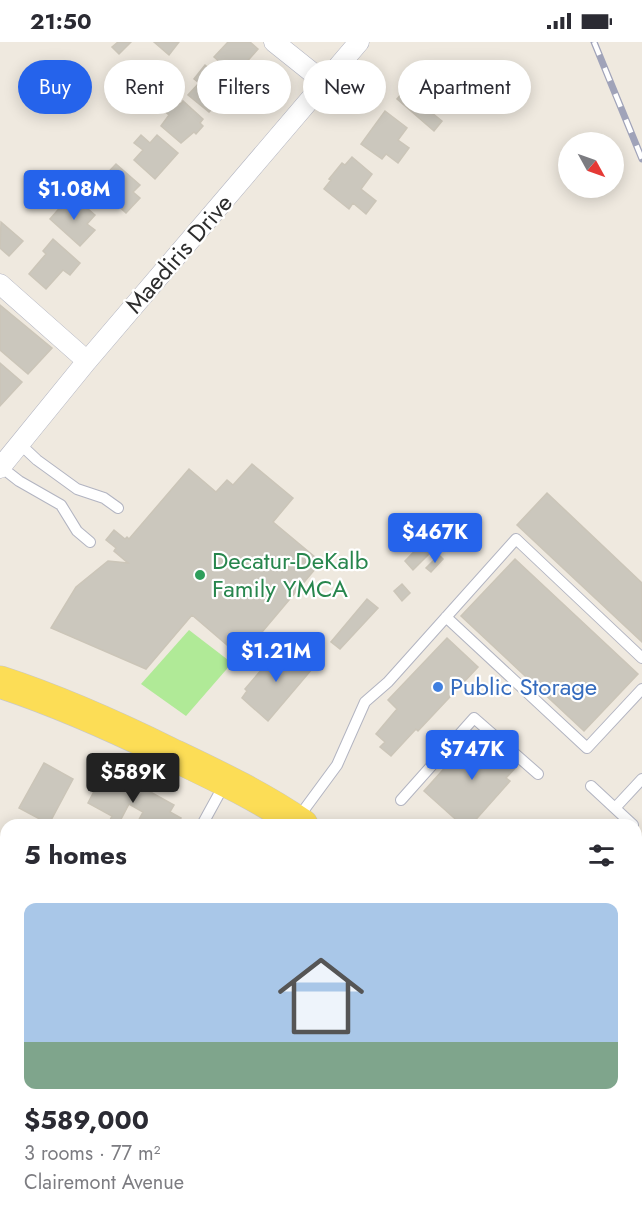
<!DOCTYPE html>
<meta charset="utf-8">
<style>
body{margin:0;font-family:Jost,sans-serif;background:#f7f7f7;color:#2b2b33;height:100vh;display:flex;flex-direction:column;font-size:22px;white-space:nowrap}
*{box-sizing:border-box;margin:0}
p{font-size:20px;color:#7c7c81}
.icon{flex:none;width:33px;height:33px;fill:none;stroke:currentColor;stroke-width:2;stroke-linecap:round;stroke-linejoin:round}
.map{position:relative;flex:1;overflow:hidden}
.sheet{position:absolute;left:0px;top:777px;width:642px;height:402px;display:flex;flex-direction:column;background:#fff;border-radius:18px 18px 0 0;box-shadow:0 3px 15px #0003}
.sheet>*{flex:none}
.top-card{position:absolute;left:18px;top:18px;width:606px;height:54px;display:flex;gap:12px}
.needle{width:39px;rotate:130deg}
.tools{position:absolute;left:558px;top:90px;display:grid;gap:12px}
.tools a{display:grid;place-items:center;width:66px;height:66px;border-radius:50%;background:#fff;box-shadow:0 3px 15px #0003;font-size:30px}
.price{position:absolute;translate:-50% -51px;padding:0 14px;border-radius:6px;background:#2563eb;color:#fff;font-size:20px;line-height:39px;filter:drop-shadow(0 2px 3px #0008)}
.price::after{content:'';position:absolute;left:50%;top:36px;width:18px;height:14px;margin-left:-9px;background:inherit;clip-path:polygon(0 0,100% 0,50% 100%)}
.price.on{background:#222;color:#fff}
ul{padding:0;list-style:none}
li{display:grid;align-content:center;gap:12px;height:318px;padding:0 24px}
li span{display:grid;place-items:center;height:186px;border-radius:12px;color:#555}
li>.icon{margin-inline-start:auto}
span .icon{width:108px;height:108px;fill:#fffc;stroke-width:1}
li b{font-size:26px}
h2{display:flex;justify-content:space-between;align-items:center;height:72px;padding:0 24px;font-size:26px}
.chip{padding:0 21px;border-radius:27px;background:#fff;box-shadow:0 3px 15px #0003;font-size:21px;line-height:54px}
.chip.on{background:#2563eb;color:#fff}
.status{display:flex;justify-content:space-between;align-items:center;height:42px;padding:0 30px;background:#fff;direction:ltr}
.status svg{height:16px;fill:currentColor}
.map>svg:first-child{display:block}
</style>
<div class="status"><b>21:50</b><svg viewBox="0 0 49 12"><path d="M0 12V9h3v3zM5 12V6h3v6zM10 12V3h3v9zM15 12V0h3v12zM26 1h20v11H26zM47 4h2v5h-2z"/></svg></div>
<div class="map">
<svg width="642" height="1179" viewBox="0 0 642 1179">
<rect width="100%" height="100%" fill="#efe9df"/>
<path fill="#b0ea97" d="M189,588L232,621L186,674L141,642Z"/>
<path fill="#cbc7bd" stroke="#cbc5b8" stroke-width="1.5" d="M118,0H131L119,12L112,5Z
M154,0H179L169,13Z
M228,0H250L258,7L235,33L214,15Z
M205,23L230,44L225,50L232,56L221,70L215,64L209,70L188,53L199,41L194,37Z
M152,25L165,36L159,43L146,32Z
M424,25L445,44L426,66L442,79L434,89L397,57Z
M172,55L181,62L183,59L203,77L200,81L203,84L196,92L194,90L181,101L161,84L169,73L162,67Z
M385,69L407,86L398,98L409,106L398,121L386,112L382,117L361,102Z
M141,93L150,101L157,93L178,111L155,137L134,118L143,108L134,101Z
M352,115L372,132L361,147L376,159L366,172L353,161L349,167L324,147L331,138L329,137L342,121L345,123Z
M116,122L140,143L133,150L140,156L126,171L96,143Z
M73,154L95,173L87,182L95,188L80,204L50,177L63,162L65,164Z
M1,180L23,199L9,214L0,206Z
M53,197L80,221L70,233L63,228L46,247L29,232L46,212L43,209Z
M0,263L52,306L28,332L0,308Z
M0,321L22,340L0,364Z
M252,422L293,456L273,480L321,520L241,615L192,573L146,627L51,586L76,545L108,519L128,521L114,509L116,506L106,498L114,488L125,497L127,495L129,497L189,427L216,450L227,438L233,443Z
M547,451L642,541V600L517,483Z
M431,492L440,501L413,528L405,519Z
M439,513L443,517L431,530L426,526Z
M515,517L638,632L584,689L461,574Z
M402,542L410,551L402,559L394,549Z
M367,557L378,566L340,607L331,600Z
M447,596L478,625L418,689L416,687L391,714L380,705L385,700L376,692L397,667L388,658Z
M279,607L290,616L294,611L312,627L268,679L242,656L247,649L245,647Z
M481,692L517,724L506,736L510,739L471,783H462L424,749L466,702L470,705Z
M44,721L73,737L49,782L19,766Z
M102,734L133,752L138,743L174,763L170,770L181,776L177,783H136L143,770L129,762L118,783L110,778L112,774L88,761Z
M642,852V903L639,906L636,904V859Z
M642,977V1039L641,1040L636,1035V983Z
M6,1093V1164L0,1173V1103Z
M471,1173H522L527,1179H462Z"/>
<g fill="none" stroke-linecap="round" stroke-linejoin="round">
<g stroke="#b2b4c1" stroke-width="12">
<path id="service" d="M20,402L37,418L77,447L104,456L118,466
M1,425L19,439L61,463L77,489L90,500
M446,575L587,706L642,647
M591,744L633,783
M401,758L474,676L538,732
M615,766L642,737
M298,776L337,723L365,660L388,640L516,497L642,616
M202,783L225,741
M636,829L642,823
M117,1173L128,1179
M200,1173L205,1179
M512,1173L516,1179
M189,1179L194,1173
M261,1179L262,1174
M420,1179L425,1173"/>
</g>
<g stroke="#b2b4c1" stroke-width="21">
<path id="minor" d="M274,0L324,40
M0,242L87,319
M0,426L87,319L359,0"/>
</g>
<g stroke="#c8c8c8" stroke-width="33">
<path id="primary" d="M0,640C58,659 114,684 169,711C215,733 260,754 302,783
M636,1154L642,1163"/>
</g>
<use href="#service" stroke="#fff" stroke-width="10"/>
<use href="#minor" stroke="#fff" stroke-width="20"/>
<use href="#primary" stroke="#fcdd56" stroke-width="32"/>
<g stroke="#a0a3b9" stroke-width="7">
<path id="rail" d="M594,0L642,117"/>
</g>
<use href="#rail" stroke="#fff" stroke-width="4.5" stroke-dasharray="14" stroke-linecap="butt"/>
</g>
<circle fill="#2e9e5b" stroke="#fff" stroke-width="2" cx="200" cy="533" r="6"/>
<circle fill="#3f7fe0" stroke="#fff" stroke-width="2" cx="438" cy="645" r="6"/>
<g text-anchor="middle" stroke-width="4.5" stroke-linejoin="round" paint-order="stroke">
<g font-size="24" fill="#2d2d2d" stroke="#fff">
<text transform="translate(179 212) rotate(-49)" y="8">Maediris Drive</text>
</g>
<g font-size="24" fill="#27864d" stroke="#fff" text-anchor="start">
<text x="212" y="527">Decatur-DeKalb<tspan x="212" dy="28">Family YMCA</tspan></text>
</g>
<g font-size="24" fill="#366cbe" stroke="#fff" text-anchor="start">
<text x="450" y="653">Public Storage</text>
</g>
</g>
</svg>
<div class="tools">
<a><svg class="needle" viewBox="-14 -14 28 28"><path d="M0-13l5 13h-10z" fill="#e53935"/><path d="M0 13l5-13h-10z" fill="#7c7c81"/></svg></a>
</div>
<b class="price" style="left:74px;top:179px">$1.08M</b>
<b class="price" style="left:435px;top:522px">$467K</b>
<b class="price" style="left:276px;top:641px">$1.21M</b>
<b class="price" style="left:472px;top:739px">$747K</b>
<b class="price on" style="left:133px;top:762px">$589K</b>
<div class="top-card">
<a class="chip on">Buy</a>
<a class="chip">Rent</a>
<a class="chip">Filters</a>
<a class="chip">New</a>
<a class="chip">Apartment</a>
</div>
<section class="sheet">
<h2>5 homes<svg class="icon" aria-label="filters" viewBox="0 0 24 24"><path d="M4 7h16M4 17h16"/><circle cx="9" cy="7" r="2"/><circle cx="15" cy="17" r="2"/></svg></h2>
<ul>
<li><span style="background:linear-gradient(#a9c7e8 75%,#7fa58c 0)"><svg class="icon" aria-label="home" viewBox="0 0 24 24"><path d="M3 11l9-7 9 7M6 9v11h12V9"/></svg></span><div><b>$589,000</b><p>3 rooms · 77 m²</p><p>Clairemont Avenue</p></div></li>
</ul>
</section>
</div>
